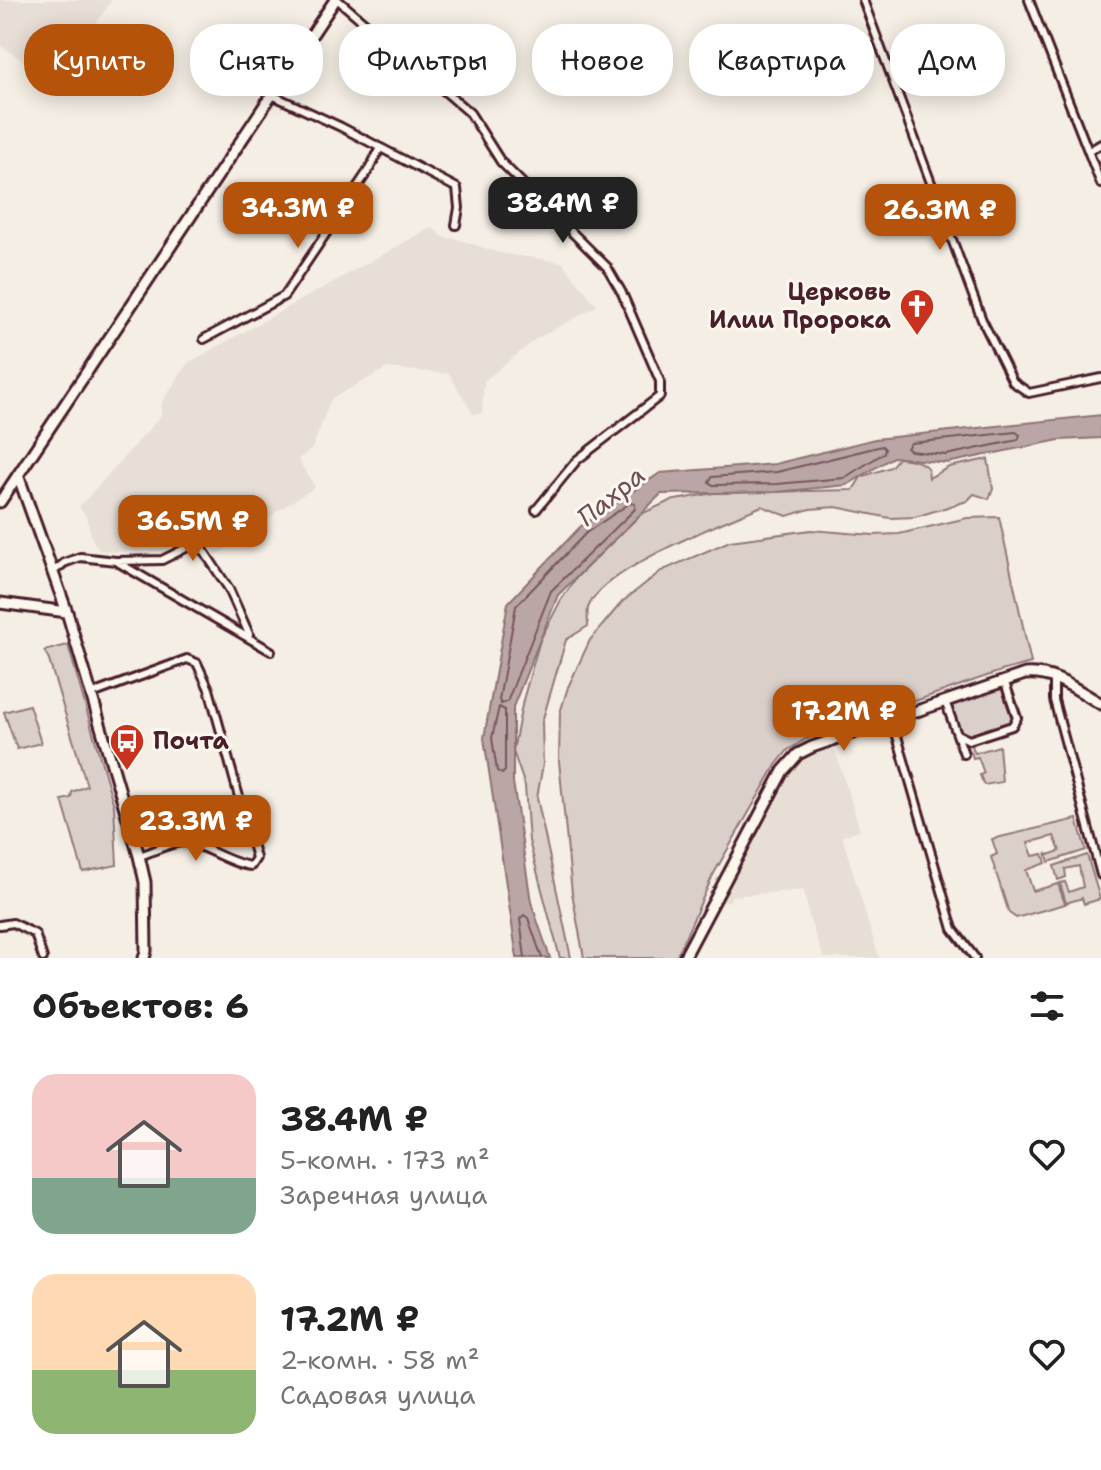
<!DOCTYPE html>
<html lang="ru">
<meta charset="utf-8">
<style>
body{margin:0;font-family:"Shantell Sans",sans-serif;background:#f6f6f6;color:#222;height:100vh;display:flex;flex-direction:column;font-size:30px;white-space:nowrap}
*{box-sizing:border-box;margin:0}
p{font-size:26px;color:#767676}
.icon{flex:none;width:44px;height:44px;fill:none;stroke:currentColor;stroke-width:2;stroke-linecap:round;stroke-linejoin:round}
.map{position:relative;height:958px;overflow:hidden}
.details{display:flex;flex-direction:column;background:#fff;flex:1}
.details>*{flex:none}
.top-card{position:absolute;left:24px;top:24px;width:1054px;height:72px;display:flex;gap:16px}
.price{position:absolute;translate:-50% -68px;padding:0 18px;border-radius:16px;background:#b45309;color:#fff;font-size:26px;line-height:52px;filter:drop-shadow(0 2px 4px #0008)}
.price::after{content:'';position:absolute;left:50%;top:48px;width:24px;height:18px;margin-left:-12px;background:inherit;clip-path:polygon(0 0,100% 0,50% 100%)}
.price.current{background:#222;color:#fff}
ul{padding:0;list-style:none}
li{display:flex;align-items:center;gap:24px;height:200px;padding:0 32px}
li span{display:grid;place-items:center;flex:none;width:224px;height:160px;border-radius:24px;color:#555}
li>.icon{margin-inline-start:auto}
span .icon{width:96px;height:96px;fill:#fffc;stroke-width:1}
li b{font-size:34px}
h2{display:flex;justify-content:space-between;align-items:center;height:96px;padding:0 32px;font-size:34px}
.tag{padding:0 28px;border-radius:32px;background:#fff;box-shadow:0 4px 20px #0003;font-size:28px;line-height:72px}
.tag.current{background:#b45309;color:#fff}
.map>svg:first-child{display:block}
</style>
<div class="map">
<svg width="1101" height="958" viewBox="0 0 1101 958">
<rect width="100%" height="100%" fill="#f4eee4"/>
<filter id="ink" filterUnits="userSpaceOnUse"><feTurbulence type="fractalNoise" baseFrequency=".0125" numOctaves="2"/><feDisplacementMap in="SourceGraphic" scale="16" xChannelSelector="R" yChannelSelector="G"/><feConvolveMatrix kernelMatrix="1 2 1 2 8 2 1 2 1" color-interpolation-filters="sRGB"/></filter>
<g filter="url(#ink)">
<path fill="#e7dfd6" d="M0,0H112L55,83L0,45Z
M432,227L443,237L461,240L500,253L562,262L597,306L536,339L484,381L482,413L473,414L449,374L387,368L331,399L312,449L298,459L315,487L276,512L246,539L242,535L217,556L201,534L163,551L117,552L99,550L93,541L86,516L79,507L161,416L162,402L188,363Z
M832,740L860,830L842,836L879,958H824L809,918L804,890L731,896L730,901L721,902V895L791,761Z"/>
<path fill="#dbd0c9" stroke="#92787a" stroke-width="2" d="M898,458C909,459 919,460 928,468L929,478L949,467L988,459L993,489L989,499L974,494L967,501L915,517L890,518L836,507L810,509L787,516L762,506C726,521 600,570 588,608C587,613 588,621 588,626L566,640L542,722L543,764L537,798L571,958H560L529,841L525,786L513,751L523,700L540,640L561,600L577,577L641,514L670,501L714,493L853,490L861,477L891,467Z
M999,517L1031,663L1001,671L806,739L788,750L776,765L713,875L676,958H584L572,893L559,761L560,713L568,687L590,640L622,602L661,571L730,541L811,530L873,535L899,534L967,518Z
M68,645L114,806L117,865L83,872L62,800L71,798L72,792L87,786L48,657L44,651Z
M997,687L1002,688L1005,692L1015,722L1012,726L964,739L951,709L952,705Z
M29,705L41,743L17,749L4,712Z
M976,742L972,746L975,753L999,746L1002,782L984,785L980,775L984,773L978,757L973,758L971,752L966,753L964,746Z
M1077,819L1086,850L1049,862L1046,853L1048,855L1060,851L1054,836L1028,843L1033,856L1043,854L1046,863L1026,870L1033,891L1058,884L1065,904L1016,918L1009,913L991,857L997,854L992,839Z
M1087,855L1100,899L1084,904L1082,898L1066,903L1060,883L1065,882L1069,892L1083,887L1079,866L1065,869L1066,877L1058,880L1054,866Z"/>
<path fill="#baa7a5" stroke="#8d7174" stroke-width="2" d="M1101,415V438L1059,440L947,463L893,457L847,485L777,492L661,494L558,595L513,707V782L531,902L550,958H517L484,738L508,603L580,527L660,473L775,464L875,439Z"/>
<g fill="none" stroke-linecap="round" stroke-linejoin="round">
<path stroke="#77555c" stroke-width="2" d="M1016,432L1020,435L1018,440L946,455L911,451L907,448L911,443Z
M882,446L885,449L884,453L844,478L777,484L713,485L709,482L712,477L777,472Z
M630,503L635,504V509L551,591L507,702L501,704L499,700L516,606L586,533Z
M499,707L505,710V771L502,774L497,771L492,738Z
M525,958L520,919L524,915L528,918L542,958"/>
<g stroke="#4a1f2b" stroke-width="12">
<path id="street" d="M338,0L470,113L501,162L607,267L622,293L660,381V396L577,460L536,510
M863,0L982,320L1013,382L1029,393L1101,378
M1029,0L1101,184
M272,95L341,127L457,188L459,208L456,225
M1089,151L1101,144
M204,339L284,296L370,168L380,148
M119,563L271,651
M53,572L64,563L80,557L116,561L162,560L198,542L229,589L249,634L247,637
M1054,677V700L1101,875
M92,694L187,659L197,663L209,689L256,858L251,866C229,864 200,842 183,842C168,843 153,852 139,856
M945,701L964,754
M892,719L953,929L975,958
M959,735L969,740L1012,726L1017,718L1004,680
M0,925L13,923L35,934L43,958"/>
</g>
<g stroke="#4a1f2b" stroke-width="15">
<path id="secondary" d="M18,475L67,612L139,856L145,882L146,951L144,958
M0,502L335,0
M0,603L67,612
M684,958L783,771L798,754L812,747L1025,674C1054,671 1077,690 1101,704"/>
</g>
<use href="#street" stroke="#fbf7ec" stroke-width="6"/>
<use href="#secondary" stroke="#fbf7ec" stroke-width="9"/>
</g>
</g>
<defs>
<g id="church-pin" transform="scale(1.8)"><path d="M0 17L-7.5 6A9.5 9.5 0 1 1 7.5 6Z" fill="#c8321e" stroke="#fbf7ec"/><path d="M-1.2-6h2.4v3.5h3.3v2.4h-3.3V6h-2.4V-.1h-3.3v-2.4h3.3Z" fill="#fff"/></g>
<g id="bus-pin" transform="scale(1.8)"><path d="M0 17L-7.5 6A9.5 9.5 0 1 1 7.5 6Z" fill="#c8321e" stroke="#fbf7ec"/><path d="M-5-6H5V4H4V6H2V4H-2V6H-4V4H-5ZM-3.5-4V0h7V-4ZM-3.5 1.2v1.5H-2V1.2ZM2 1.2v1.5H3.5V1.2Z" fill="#fff"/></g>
</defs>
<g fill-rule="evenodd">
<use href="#church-pin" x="917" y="306"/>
<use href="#bus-pin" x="127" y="741"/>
</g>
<g text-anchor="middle" stroke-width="6" stroke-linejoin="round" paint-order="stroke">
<g font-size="24" font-weight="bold" fill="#4a1f2b" stroke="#fbf7ec" text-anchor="end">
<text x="891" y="300">Церковь<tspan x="891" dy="28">Илии Пророка</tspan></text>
<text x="153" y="749" text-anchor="start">Почта</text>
</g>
<g font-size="26" font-style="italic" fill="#714f56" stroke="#fbf7ec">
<text transform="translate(611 496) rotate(-39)" y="9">Пахра</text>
</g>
</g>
</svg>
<b class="price current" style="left:563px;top:245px">38.4M ₽</b>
<b class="price" style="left:298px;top:250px">34.3M ₽</b>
<b class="price" style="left:940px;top:252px">26.3M ₽</b>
<b class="price" style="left:193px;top:563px">36.5M ₽</b>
<b class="price" style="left:844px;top:753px">17.2M ₽</b>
<b class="price" style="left:196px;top:863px">23.3M ₽</b>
<div class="top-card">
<a class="tag current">Купить</a>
<a class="tag">Снять</a>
<a class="tag">Фильтры</a>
<a class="tag">Новое</a>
<a class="tag">Квартира</a>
<a class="tag">Дом</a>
</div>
</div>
<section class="details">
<h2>Объектов: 6<svg class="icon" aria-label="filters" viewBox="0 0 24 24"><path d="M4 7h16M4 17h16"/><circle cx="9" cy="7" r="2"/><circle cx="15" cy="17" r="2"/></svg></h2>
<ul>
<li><span style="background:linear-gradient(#f6c9c9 65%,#7fa58c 0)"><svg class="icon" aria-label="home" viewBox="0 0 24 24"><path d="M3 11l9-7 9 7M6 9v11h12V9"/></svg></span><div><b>38.4M ₽</b><p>5-комн. · 173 m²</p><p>Заречная улица</p></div><svg class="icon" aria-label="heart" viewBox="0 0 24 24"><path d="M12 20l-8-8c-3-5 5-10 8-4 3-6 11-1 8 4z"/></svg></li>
<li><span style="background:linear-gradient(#ffd9b3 60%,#8fb573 0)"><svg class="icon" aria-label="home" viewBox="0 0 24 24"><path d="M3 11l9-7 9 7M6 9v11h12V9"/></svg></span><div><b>17.2M ₽</b><p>2-комн. · 58 m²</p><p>Садовая улица</p></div><svg class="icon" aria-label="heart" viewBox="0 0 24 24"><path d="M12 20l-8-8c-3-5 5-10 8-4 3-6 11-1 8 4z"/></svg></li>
</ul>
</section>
